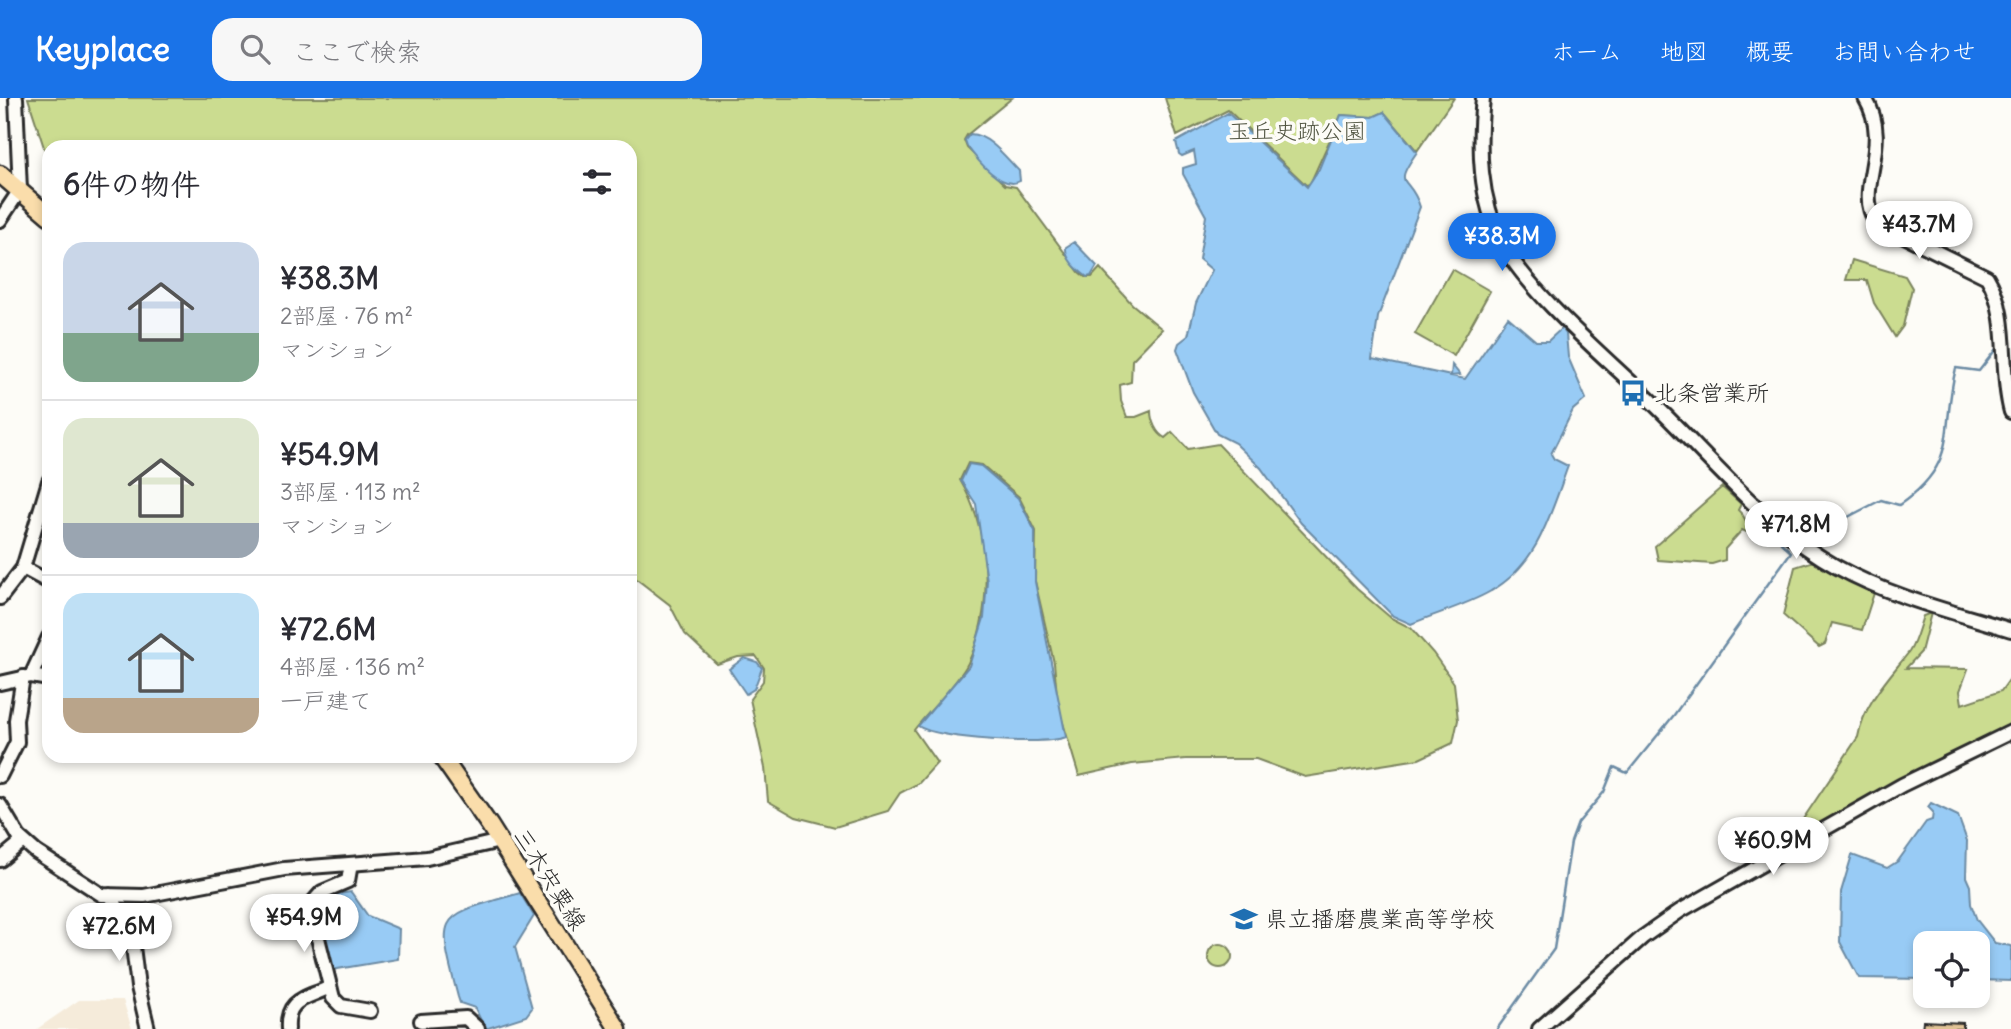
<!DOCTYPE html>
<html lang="ja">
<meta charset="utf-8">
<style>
body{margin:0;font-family:Delius,"Klee One",sans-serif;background:#f7f7f7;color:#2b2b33;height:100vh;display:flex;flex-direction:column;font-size:26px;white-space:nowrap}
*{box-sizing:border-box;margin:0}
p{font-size:23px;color:#7c7c81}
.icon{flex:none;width:38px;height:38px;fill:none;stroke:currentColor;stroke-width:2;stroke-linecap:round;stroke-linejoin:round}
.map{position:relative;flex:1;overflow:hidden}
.panel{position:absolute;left:42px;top:42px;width:595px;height:623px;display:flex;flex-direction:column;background:#fff;border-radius:21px;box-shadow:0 4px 10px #0003}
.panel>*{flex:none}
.fabs{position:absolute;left:1913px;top:833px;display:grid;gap:14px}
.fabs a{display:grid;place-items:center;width:77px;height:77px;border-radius:14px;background:#fff;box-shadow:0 4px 10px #0003;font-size:35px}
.price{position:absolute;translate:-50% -60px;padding:0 16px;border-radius:24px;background:#fff;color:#222;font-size:23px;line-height:46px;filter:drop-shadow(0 2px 4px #0008)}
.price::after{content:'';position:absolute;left:50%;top:42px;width:21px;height:16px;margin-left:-10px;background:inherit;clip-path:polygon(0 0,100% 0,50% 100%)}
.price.selected{background:#1a73e8;color:#fff}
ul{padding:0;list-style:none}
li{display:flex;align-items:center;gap:21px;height:175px;padding:0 21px}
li+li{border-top:2px solid #e1e1e2}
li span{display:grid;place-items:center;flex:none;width:196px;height:140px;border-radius:21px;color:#555}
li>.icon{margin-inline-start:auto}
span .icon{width:84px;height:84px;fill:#fffc;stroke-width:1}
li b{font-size:30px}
h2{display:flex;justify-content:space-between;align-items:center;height:84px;padding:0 21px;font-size:30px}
header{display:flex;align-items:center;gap:42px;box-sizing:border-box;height:98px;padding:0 35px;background:#1a73e8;color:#fff}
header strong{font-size:33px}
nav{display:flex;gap:38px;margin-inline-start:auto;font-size:24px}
.search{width:490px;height:63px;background:#f7f7f7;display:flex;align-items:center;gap:18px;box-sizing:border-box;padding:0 24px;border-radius:21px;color:#7c7c81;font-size:26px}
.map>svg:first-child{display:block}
</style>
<header>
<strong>Keyplace</strong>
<div class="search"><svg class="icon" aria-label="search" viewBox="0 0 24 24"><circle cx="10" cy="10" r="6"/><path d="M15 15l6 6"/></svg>ここで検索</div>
<nav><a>ホーム</a><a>地図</a><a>概要</a><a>お問い合わせ</a></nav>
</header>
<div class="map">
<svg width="2011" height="931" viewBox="0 0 2011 931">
<rect width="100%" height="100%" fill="#fdfcf7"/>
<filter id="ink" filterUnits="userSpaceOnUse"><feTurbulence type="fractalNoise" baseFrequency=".0143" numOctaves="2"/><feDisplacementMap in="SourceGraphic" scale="14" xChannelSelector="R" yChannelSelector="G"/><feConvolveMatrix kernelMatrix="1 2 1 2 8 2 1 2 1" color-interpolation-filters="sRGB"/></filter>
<g filter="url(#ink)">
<path fill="#f5ebda" d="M79,902H123L132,931H37Z"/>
<path fill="#cbdc90" stroke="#7b845e" stroke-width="2" d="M28,0H1012L967,37L964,42L967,50L1005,87L1016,89L1079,174L1085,179H1092L1100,170L1132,206L1162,231L1132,262L1131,284L1120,287L1121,303L1127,319H1136L1151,313C1151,323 1156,335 1165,340L1172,334L1188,351L1218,346L1357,491L1391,520L1411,530L1433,555L1454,585L1458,622L1453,645L1419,661L1305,679L1256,661H1186L1132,666L1079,678L1058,608L1054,565L1035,483L1036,433L1019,399L982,367L968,365L960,382C991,434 994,510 968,565C959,584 928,614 914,632L937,665L919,685L900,695L888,713L835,729L796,719L768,703L765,670L750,601L763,583L764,570L756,558L738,559L717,566L685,536L670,507L630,476V49H49V65Z
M1165,0H1454L1417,53L1384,14L1373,19L1341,17L1310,86L1306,87L1228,12L1177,38Z
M1852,162L1905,178L1912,190L1903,228L1895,239L1874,205L1867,182H1846Z
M1452,171L1490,193L1454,258L1415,236Z
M1722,389L1741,406L1738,412C1744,417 1749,427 1749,435L1742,432L1725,451V462L1712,466L1658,462L1655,448Z
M1817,462L1874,495L1862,532L1832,525L1825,546L1819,549L1783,517L1795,469Z
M1931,515L1921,554L1906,570L1968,571L1960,593L1962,606L2001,593L2011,579V621L2007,632L1785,748L1858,639C1864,605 1888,581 1909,554C1916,544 1919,529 1923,518Z
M1208 858a12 12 0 1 1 24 0a12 12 0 1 1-24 0Z"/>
<path fill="#98cbf5" stroke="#6c8ba4" stroke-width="2" d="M1384,14L1417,54C1391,91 1410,76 1420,109L1378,219L1372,261L1451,278L1452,267L1460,277L1451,278L1465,281L1508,219L1536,243H1548L1562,230L1566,236L1568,259L1586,301L1573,312L1551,356L1554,361L1568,368C1551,414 1538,467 1491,493C1467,507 1437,515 1411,526L1393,518L1301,425L1261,370L1235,345L1217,336L1193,294L1177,251L1179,245L1188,238L1196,205L1212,172L1199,161L1206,118L1183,76V70L1196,66L1194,53L1182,58L1179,56L1176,44L1228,15L1307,89L1319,71L1341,17L1373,19Z
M970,36C990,37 1006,60 1019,73L1020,83C1002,93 977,62 967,48L965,42Z
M1074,144L1097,168L1091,178L1087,179C1077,171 1065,162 1066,149Z
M969,366L981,368L1018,400L1035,433V484L1066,639C1046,648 936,641 918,628L969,568L984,520L987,483L976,406L961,383Z
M744,560L757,564L762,570L754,591L746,596L729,571Z
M1931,705L1958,718L1967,743L1966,779L1970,788L1971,806L1977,822L1995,845L2011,848V883L1978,882V845H1925V881L1859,880L1840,844L1841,794L1852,757L1887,770L1898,763L1926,724L1932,722L1933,714L1928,709Z
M351,794L368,818L399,831L398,861L331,872C325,850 312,819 325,798Z
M520,795L534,818L515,849L532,910L526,918L485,931L475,910L460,905L458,899C435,813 438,819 520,795Z"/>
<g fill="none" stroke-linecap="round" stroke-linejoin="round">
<path stroke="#6c8ba4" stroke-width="2.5" d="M1793,435L1836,409L1846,420L1881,402L1899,407C1961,364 1940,333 1956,270L1979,273L1996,251L2001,249
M1497,931L1554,851L1571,744L1578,725L1604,694L1614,669L1627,675L1674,617L1791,454L1781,445L1788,439"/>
</g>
<path fill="#e1c395" stroke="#2b2b2b" stroke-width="2" d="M1923,923L1963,925V931H1922Z"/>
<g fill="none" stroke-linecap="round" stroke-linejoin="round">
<g stroke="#2b2b2b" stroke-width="18">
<path id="minor" d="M1483,0C1478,50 1479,100 1502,145C1530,197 1611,264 1655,307C1713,363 1765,429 1837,469C1891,499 1953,514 2011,532
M1865,0C1894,47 1853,91 1876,124L1987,179C2011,218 1999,271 2011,314
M0,122L20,92L16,0
M23,470L49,484
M0,500L23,470L49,383
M31,578L49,539
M0,585L31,578L49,581
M0,678L17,644L16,622L23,579
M0,707L19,739L36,754L102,797L144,798L284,771L427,760L500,743
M0,762L23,743
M351,766L348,783L322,794L314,803V824L333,900L341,908L370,913
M110,797L131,832L138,889L148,931
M421,923L466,920L478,931
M288,931C286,900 306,901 330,889
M1539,931L1643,839L1680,813L1902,687L2011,634"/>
</g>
<g stroke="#2b2b2b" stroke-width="21">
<path id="major" d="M0,76L49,118
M441,658L490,728L618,931"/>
</g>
<use href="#minor" stroke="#fdfcf7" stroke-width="12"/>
<use href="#major" stroke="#faddab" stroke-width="16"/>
</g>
</g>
<defs>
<g id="bus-bare" transform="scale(2.1)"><path d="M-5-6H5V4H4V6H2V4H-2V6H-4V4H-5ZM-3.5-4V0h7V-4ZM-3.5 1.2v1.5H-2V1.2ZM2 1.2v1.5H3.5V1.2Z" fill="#1f6fb2" stroke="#fdfcf7" stroke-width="2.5" paint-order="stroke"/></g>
<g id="school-bare" transform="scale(2.1)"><path d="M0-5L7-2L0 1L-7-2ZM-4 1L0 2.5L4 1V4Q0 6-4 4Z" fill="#1f6fb2" stroke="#fdfcf7" stroke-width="2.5" paint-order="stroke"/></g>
</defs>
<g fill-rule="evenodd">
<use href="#bus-bare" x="1633" y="295"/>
<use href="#school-bare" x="1244" y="821"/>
</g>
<g text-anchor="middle" stroke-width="7" stroke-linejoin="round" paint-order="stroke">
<g font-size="23" fill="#535744" stroke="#fdfcf7">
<text x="1297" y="41">玉丘史跡公園</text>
</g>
<g font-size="23" fill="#2b2b2b" stroke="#fdfcf7" text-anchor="start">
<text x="1654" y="303">北条営業所</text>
<text x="1265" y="829">県立播磨農業高等学校</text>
</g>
<g font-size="23" fill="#2b2b2b" stroke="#fdfcf7">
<text transform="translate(550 781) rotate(58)" y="8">三木宍粟線</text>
</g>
</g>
</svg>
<div class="fabs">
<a><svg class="icon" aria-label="locate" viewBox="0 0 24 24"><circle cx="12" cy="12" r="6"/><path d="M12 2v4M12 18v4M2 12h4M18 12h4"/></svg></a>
</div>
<b class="price" style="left:1919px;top:163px">¥43.7M</b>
<b class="price selected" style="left:1502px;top:175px">¥38.3M</b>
<b class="price" style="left:1796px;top:463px">¥71.8M</b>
<b class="price" style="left:1773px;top:779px">¥60.9M</b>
<b class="price" style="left:304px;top:856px">¥54.9M</b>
<b class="price" style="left:119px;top:865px">¥72.6M</b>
<section class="panel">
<h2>6件の物件<svg class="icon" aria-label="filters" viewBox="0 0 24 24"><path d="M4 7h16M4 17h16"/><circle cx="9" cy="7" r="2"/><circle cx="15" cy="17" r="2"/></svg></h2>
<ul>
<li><span style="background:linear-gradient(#c9d6e8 65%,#7fa58c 0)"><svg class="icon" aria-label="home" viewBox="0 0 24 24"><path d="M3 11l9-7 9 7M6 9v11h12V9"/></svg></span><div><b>¥38.3M</b><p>2部屋 · 76 m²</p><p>マンション</p></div></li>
<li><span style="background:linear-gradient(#dfe7d0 75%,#9aa5b1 0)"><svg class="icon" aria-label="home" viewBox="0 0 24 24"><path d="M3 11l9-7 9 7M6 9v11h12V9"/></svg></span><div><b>¥54.9M</b><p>3部屋 · 113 m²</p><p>マンション</p></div></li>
<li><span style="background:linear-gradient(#bfe0f5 75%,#b9a48a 0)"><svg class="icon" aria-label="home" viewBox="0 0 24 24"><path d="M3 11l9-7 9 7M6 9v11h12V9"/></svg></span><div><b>¥72.6M</b><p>4部屋 · 136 m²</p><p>一戸建て</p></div></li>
</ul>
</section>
</div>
